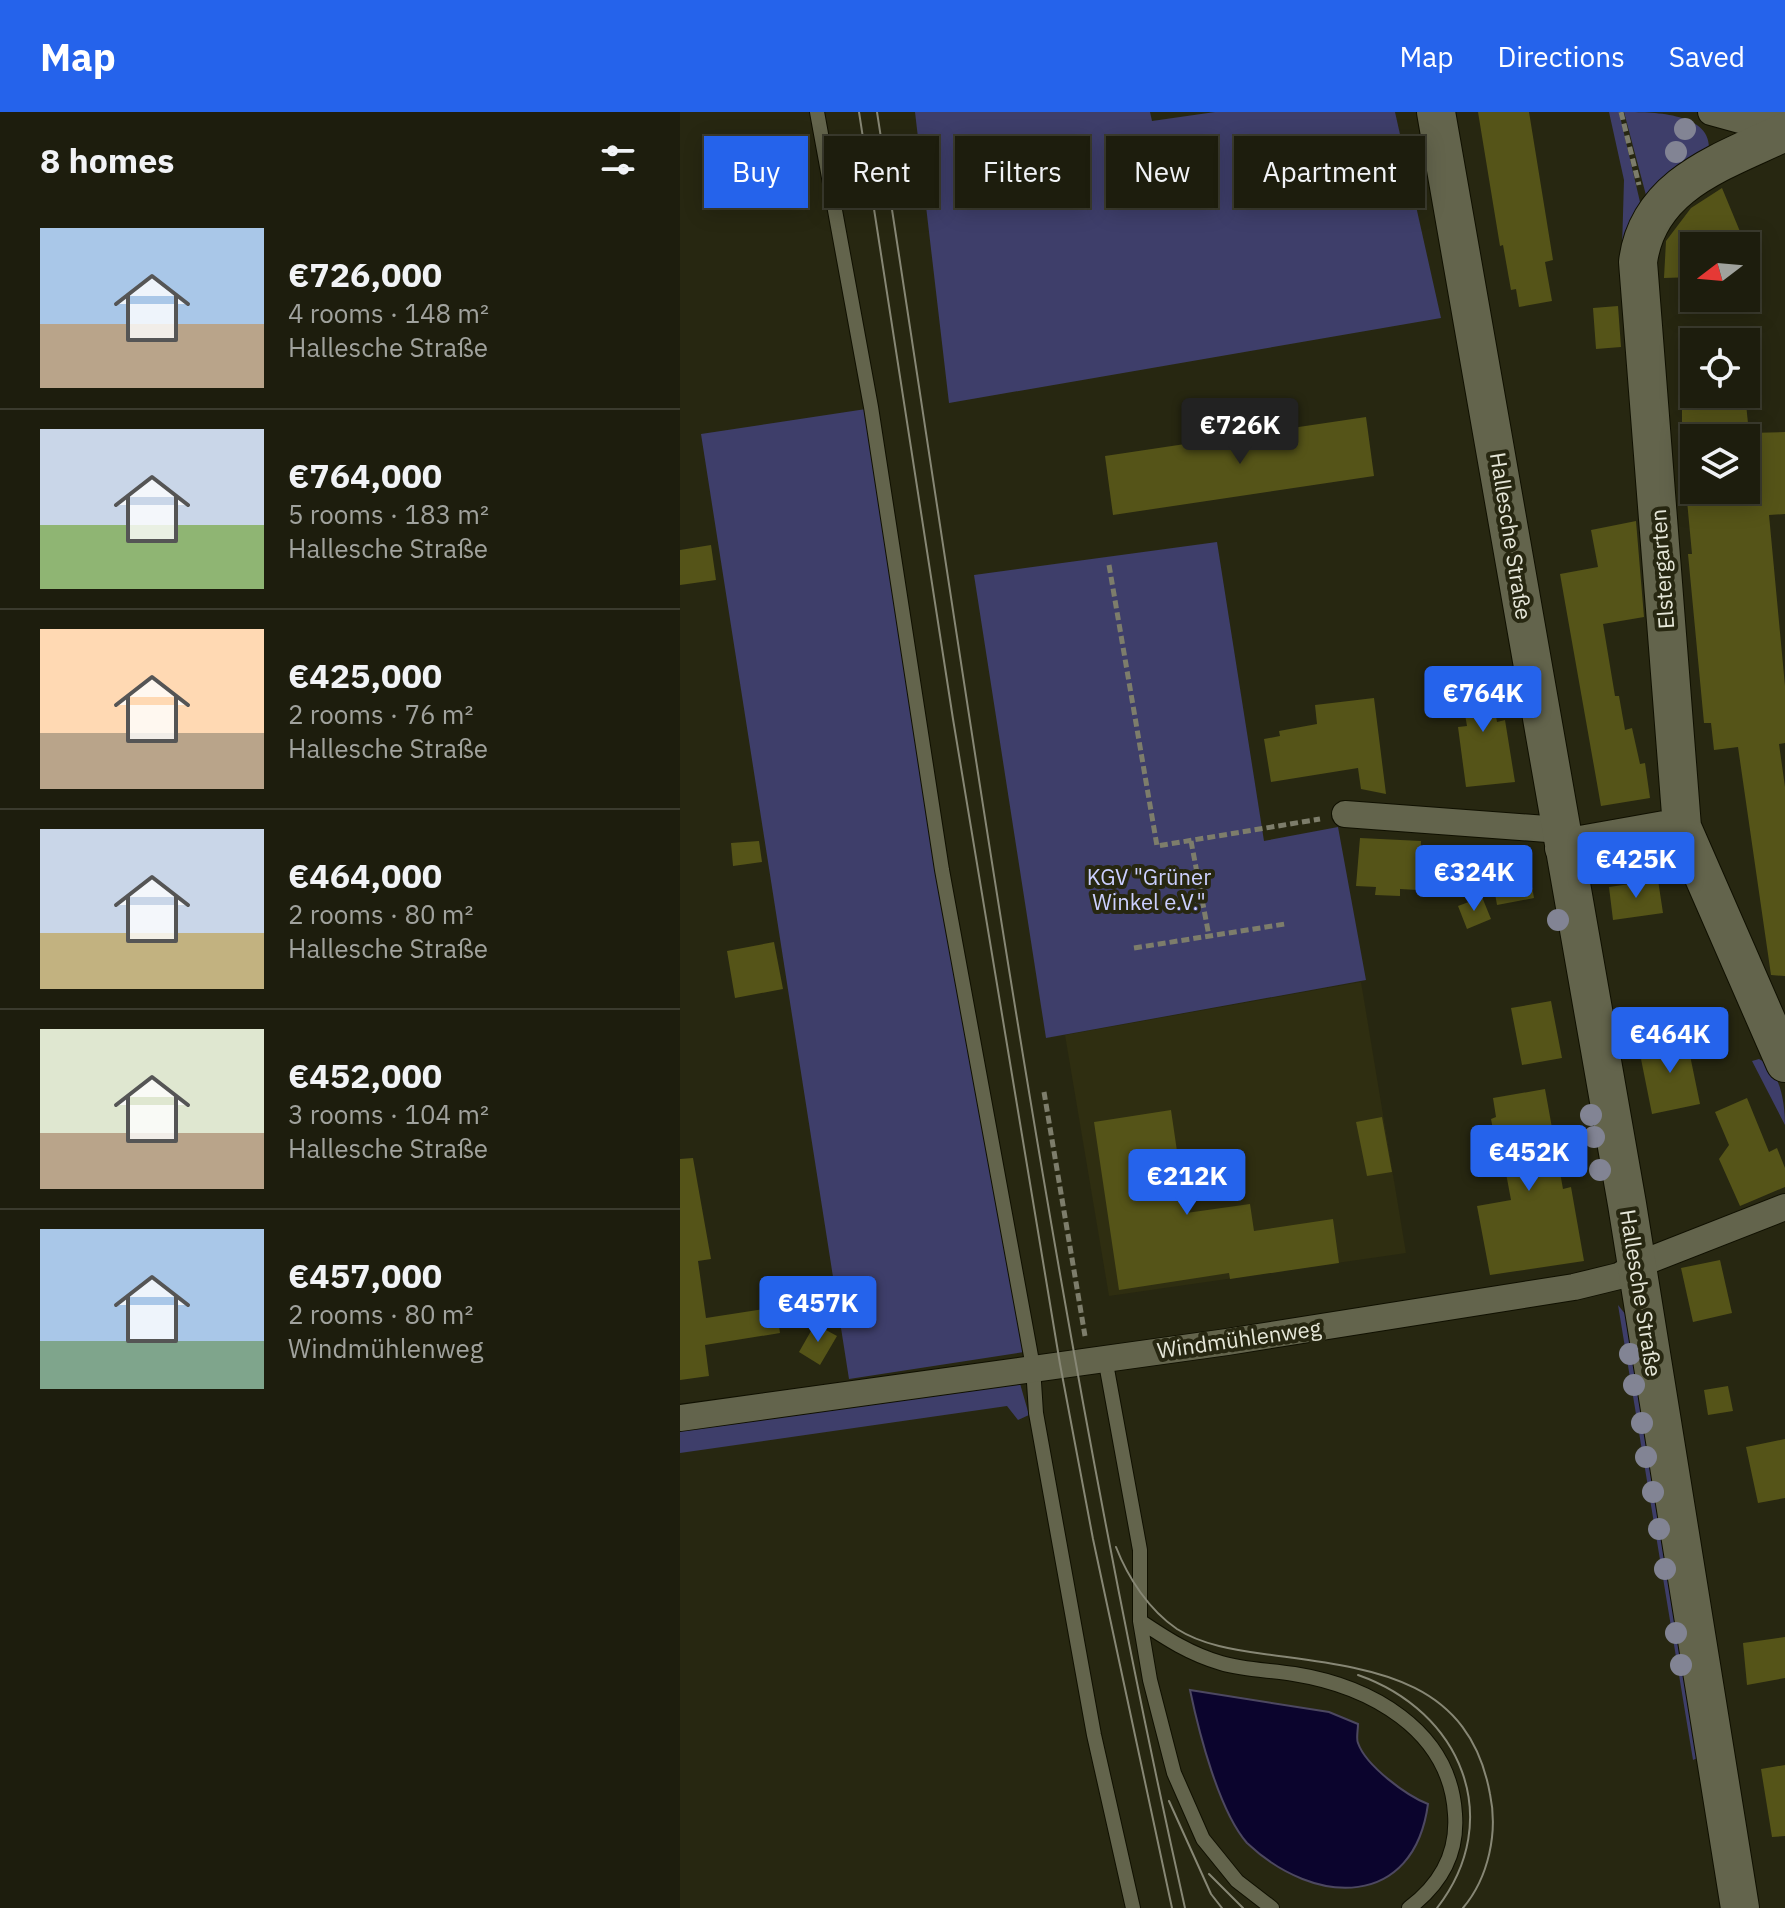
<!DOCTYPE html>
<meta charset="utf-8">
<style>
body{margin:0;font-family:"IBM Plex Sans",sans-serif;background:#2a2a1b;color:#f1f3f6;height:100vh;display:flex;flex-direction:column;font-size:30px;white-space:nowrap}
*{box-sizing:border-box;margin:0}
p{font-size:26px;color:#a0a29d}
.icon{flex:none;width:44px;height:44px;fill:none;stroke:currentColor;stroke-width:2;stroke-linecap:round;stroke-linejoin:round}
.map{position:relative;flex:1;overflow:hidden}
.details{display:flex;flex-direction:column;background:#1d1d0d;width:680px}
.details>*{flex:none}
.top-card{position:absolute;left:24px;top:24px;width:760px;height:72px;display:flex;gap:16px}
.needle{width:52px;rotate:254deg}
.fabs{position:absolute;left:1000px;top:120px;display:grid;gap:16px}
.fabs a{display:grid;place-items:center;width:80px;height:80px;border-radius:0px;background:#1d1d0d;box-shadow:0 4px 20px #0003,0 0 0 2px #3b3b2e;font-size:40px}
.price{position:absolute;translate:-50% -68px;padding:0 18px;border-radius:8px;background:#2563eb;color:#fff;font-size:26px;line-height:52px;filter:drop-shadow(0 2px 4px #0008)}
.price::after{content:'';position:absolute;left:50%;top:48px;width:24px;height:18px;margin-left:-12px;background:inherit;clip-path:polygon(0 0,100% 0,50% 100%)}
.price.current{background:#222;color:#fff}
ul{padding:0;list-style:none}
li{display:flex;align-items:center;gap:24px;height:200px;padding:0 40px}
li+li{border-top:2px solid #3b3b2e}
li span{display:grid;place-items:center;flex:none;width:224px;height:160px;border-radius:0px;color:#555}
li>.icon{margin-inline-start:auto}
span .icon{width:96px;height:96px;fill:#fffc;stroke-width:1}
li b{font-size:34px}
h2{display:flex;justify-content:space-between;align-items:center;height:96px;padding:0 40px;font-size:34px}
.tag{padding:0 28px;border-radius:0px;background:#1d1d0d;box-shadow:0 4px 20px #0003,0 0 0 2px #3b3b2e;font-size:28px;line-height:72px}
.tag.current{background:#2563eb;color:#fff}
header{display:flex;align-items:center;gap:48px;box-sizing:border-box;height:112px;padding:0 40px;background:#2563eb;color:#fff}
header strong{font-size:38px}
nav{display:flex;gap:44px;margin-inline-start:auto;font-size:28px}
main{display:flex;flex:1;min-height:0}
.map>svg:first-child{display:block}
</style>
<header>
<strong>Map</strong>
<nav><a>Map</a><a>Directions</a><a>Saved</a></nav>
</header>
<main>
<section class="details">
<h2>8 homes<svg class="icon" aria-label="filters" viewBox="0 0 24 24"><path d="M4 7h16M4 17h16"/><circle cx="9" cy="7" r="2"/><circle cx="15" cy="17" r="2"/></svg></h2>
<ul>
<li><span style="background:linear-gradient(#a9c7e8 60%,#b9a48a 0)"><svg class="icon" aria-label="home" viewBox="0 0 24 24"><path d="M3 11l9-7 9 7M6 9v11h12V9"/></svg></span><div><b>€726,000</b><p>4 rooms · 148 m²</p><p>Hallesche Straße</p></div></li>
<li><span style="background:linear-gradient(#c9d6e8 60%,#8fb573 0)"><svg class="icon" aria-label="home" viewBox="0 0 24 24"><path d="M3 11l9-7 9 7M6 9v11h12V9"/></svg></span><div><b>€764,000</b><p>5 rooms · 183 m²</p><p>Hallesche Straße</p></div></li>
<li><span style="background:linear-gradient(#ffd9b3 65%,#b9a48a 0)"><svg class="icon" aria-label="home" viewBox="0 0 24 24"><path d="M3 11l9-7 9 7M6 9v11h12V9"/></svg></span><div><b>€425,000</b><p>2 rooms · 76 m²</p><p>Hallesche Straße</p></div></li>
<li><span style="background:linear-gradient(#c9d6e8 65%,#c2b280 0)"><svg class="icon" aria-label="home" viewBox="0 0 24 24"><path d="M3 11l9-7 9 7M6 9v11h12V9"/></svg></span><div><b>€464,000</b><p>2 rooms · 80 m²</p><p>Hallesche Straße</p></div></li>
<li><span style="background:linear-gradient(#dfe7d0 65%,#b9a48a 0)"><svg class="icon" aria-label="home" viewBox="0 0 24 24"><path d="M3 11l9-7 9 7M6 9v11h12V9"/></svg></span><div><b>€452,000</b><p>3 rooms · 104 m²</p><p>Hallesche Straße</p></div></li>
<li><span style="background:linear-gradient(#a9c7e8 70%,#7fa58c 0)"><svg class="icon" aria-label="home" viewBox="0 0 24 24"><path d="M3 11l9-7 9 7M6 9v11h12V9"/></svg></span><div><b>€457,000</b><p>2 rooms · 80 m²</p><p>Windmühlenweg</p></div></li>
</ul>
</section>
<div class="map">
<svg width="1105" height="1796" viewBox="0 0 1105 1796">
<rect width="100%" height="100%" fill="#272711"/>
<path fill="#2f2e11" d="M681,870L726,1141L429,1184L385,923Z"/>
<path fill="#3e3e6a" d="M235,0H470L472,9L535,0H715L761,206L269,291Z
M929,0H939L960,90L942,136L944,68Z
M944,0C970,0 1030,0 1029,36L967,87Z
M186,297L344,1240L169,1267L21,322Z
M537,430L584,729L658,715L686,868L366,926L294,463Z
M1079,947C1100,957 1105,991 1105,1013L1072,949Z
M938,1193L950,1208L1022,1644L1013,1648Z
M339,1268L349,1303L338,1308L327,1294L0,1341V1319Z"/>
<path fill="#0b042d" stroke="#4d4861" stroke-width="2" d="M510,1578L649,1600L678,1612C678,1618 676,1627 678,1631C686,1654 727,1684 748,1692C734,1796 636,1796 567,1731C539,1699 519,1621 510,1578Z"/>
<path fill="#555418" d="M798,0H849L873,148L865,150L872,189L839,195L836,177L831,178L823,133L820,134Z
M1042,76L1066,134H1014V165L984,166L986,129L1011,96Z
M938,194L941,235L916,237L913,196Z
M1002,282H1065L1069,321L1105,320V402L1089,403L1105,574V631L1099,632L1105,675V864L1091,863L1058,635L1034,638L1031,611H1024L1008,442H1012L1006,378H1066V326H1002Z
M686,305L694,364L433,403L425,344Z
M956,409L964,505L923,512L935,584H939L945,618L952,616L960,652L965,651L970,686L921,694L880,462L918,455L911,418Z
M31,433L36,468L0,473V438Z
M808,555L817,610L825,608L835,670L786,675L778,615L787,614L778,561Z
M694,586L706,682L681,677L678,656L591,670L584,627L600,624L599,619L637,612L635,593Z
M680,726L741,729L738,778L720,777V784L695,783L696,775L676,774Z
M79,729L82,750L53,754L51,731Z
M845,736L854,786L817,793L808,742Z
M978,768L983,801L933,808L929,775Z
M802,785L811,807L787,817L778,794Z
M94,830L103,877L55,886L47,839Z
M871,889L882,946L842,953L831,896Z
M1005,919L1020,992L972,1002L960,942L979,938L977,924Z
M865,977L883,1077L891,1075L904,1149L810,1163L797,1094L831,1088L820,1029H815L811,1007L816,1005L813,986Z
M1067,986L1089,1040L1097,1036L1105,1056V1075L1060,1094L1039,1047L1049,1033L1035,1000Z
M491,998L506,1101L570,1092L574,1119L653,1107L659,1151L550,1167L549,1161L439,1178L414,1010Z
M702,1005L712,1060L687,1064L676,1010Z
M13,1046L31,1147L18,1149L26,1206L96,1195L100,1221L25,1233L29,1264L0,1268V1047Z
M1040,1148L1052,1201L1013,1210L1001,1156Z
M135,1212L157,1224L140,1253L119,1240Z
M1048,1274L1053,1299L1028,1303L1024,1278Z
M1105,1327V1386L1078,1391L1066,1335Z
M1105,1525V1566L1067,1573L1063,1531Z
M1105,1653V1724L1092,1725L1081,1657Z"/>
<g fill="none" stroke-linecap="round" stroke-linejoin="round">
<g stroke="#101000" stroke-width="16">
<path id="lane" d="M137,0L191,295L262,758L353,1255L356,1301L414,1623L453,1796
M425,1246L460,1438V1509L470,1568L494,1661L523,1727L557,1769L592,1796
M460,1509C487,1527 510,1542 541,1551C564,1558 590,1558 614,1562C689,1574 770,1617 775,1702C778,1742 761,1772 729,1796"/>
</g>
<g stroke="#101000" stroke-width="28">
<path id="street" d="M1031,0L1060,8L1105,12
M665,702L880,718
M0,1306L547,1230L894,1175L939,1164L957,1153L1105,1095"/>
</g>
<g stroke="#101000" stroke-width="40">
<path id="secondary" d="M756,0L947,1092L1060,1796
M1105,20C1042,50 968,72 958,150L1002,715L1105,951
M884,736L1002,715"/>
</g>
<path stroke="#7d7d6b" stroke-width="5" stroke-dasharray="8 4" stroke-linecap="butt" d="M941,0L959,73
M429,453L477,734L640,707
M511,729L529,824
M454,836L605,812
M364,980L405,1224"/>
<use href="#lane" stroke="#63644c" stroke-width="14"/>
<use href="#street" stroke="#63644c" stroke-width="26"/>
<use href="#secondary" stroke="#63644c" stroke-width="38"/>
<path stroke="#878775" stroke-width="2" d="M179,0L273,607L380,1252L413,1427L492,1796
M197,0C290,600 372,1203 505,1796
M436,1435C448,1466 469,1498 497,1517C522,1533 555,1538 584,1542C684,1556 788,1561 810,1682C818,1720 809,1765 783,1796
M678,1563C781,1599 826,1707 757,1796
M489,1689L531,1782L542,1796
M529,1762L563,1796"/>
</g>
<g fill="#828494">
<circle cx="1005" cy="17" r="11"/>
<circle cx="996" cy="40" r="11"/>
<circle cx="878" cy="808" r="11"/>
<circle cx="911" cy="1003" r="11"/>
<circle cx="914" cy="1025" r="11"/>
<circle cx="920" cy="1058" r="11"/>
<circle cx="950" cy="1242" r="11"/>
<circle cx="954" cy="1273" r="11"/>
<circle cx="962" cy="1311" r="11"/>
<circle cx="966" cy="1345" r="11"/>
<circle cx="973" cy="1380" r="11"/>
<circle cx="979" cy="1417" r="11"/>
<circle cx="985" cy="1457" r="11"/>
<circle cx="996" cy="1521" r="11"/>
<circle cx="1001" cy="1553" r="11"/>
</g>
<g text-anchor="middle" stroke-width="8" stroke-linejoin="round" paint-order="stroke">
<g font-size="22" fill="#e6e7d9" stroke="#272711">
<text transform="translate(831 424) rotate(81)" y="8">Hallesche Straße</text>
<text transform="translate(982 457) rotate(-94)" y="8">Elstergarten</text>
<text transform="translate(961 1181) rotate(81)" y="8">Hallesche Straße</text>
<text transform="translate(559 1227) rotate(-8)" y="8">Windmühlenweg</text>
</g>
<g font-size="22" fill="#ccd0ff" stroke="#272711">
<text x="469" y="773">KGV "Grüner<tspan x="469" dy="25">Winkel e.V."</tspan></text>
</g>
</g>
</svg>
<div class="fabs">
<a><svg class="needle" viewBox="-14 -14 28 28"><path d="M0-13l5 13h-10z" fill="#e53935"/><path d="M0 13l5-13h-10z" fill="#a0a29d"/></svg></a>
<a><svg class="icon" aria-label="locate" viewBox="0 0 24 24"><circle cx="12" cy="12" r="6"/><path d="M12 2v4M12 18v4M2 12h4M18 12h4"/></svg></a>
<a><svg class="icon" aria-label="layers" viewBox="0 0 24 24"><path d="M12 4l9 5-9 5-9-5zM3 14l9 5 9-5"/></svg></a>
</div>
<b class="price current" style="left:560px;top:354px">€726K</b>
<b class="price" style="left:803px;top:622px">€764K</b>
<b class="price" style="left:956px;top:788px">€425K</b>
<b class="price" style="left:794px;top:801px">€324K</b>
<b class="price" style="left:990px;top:963px">€464K</b>
<b class="price" style="left:849px;top:1081px">€452K</b>
<b class="price" style="left:507px;top:1105px">€212K</b>
<b class="price" style="left:138px;top:1232px">€457K</b>
<div class="top-card">
<a class="tag current">Buy</a>
<a class="tag">Rent</a>
<a class="tag">Filters</a>
<a class="tag">New</a>
<a class="tag">Apartment</a>
</div>
</div>
</main>
